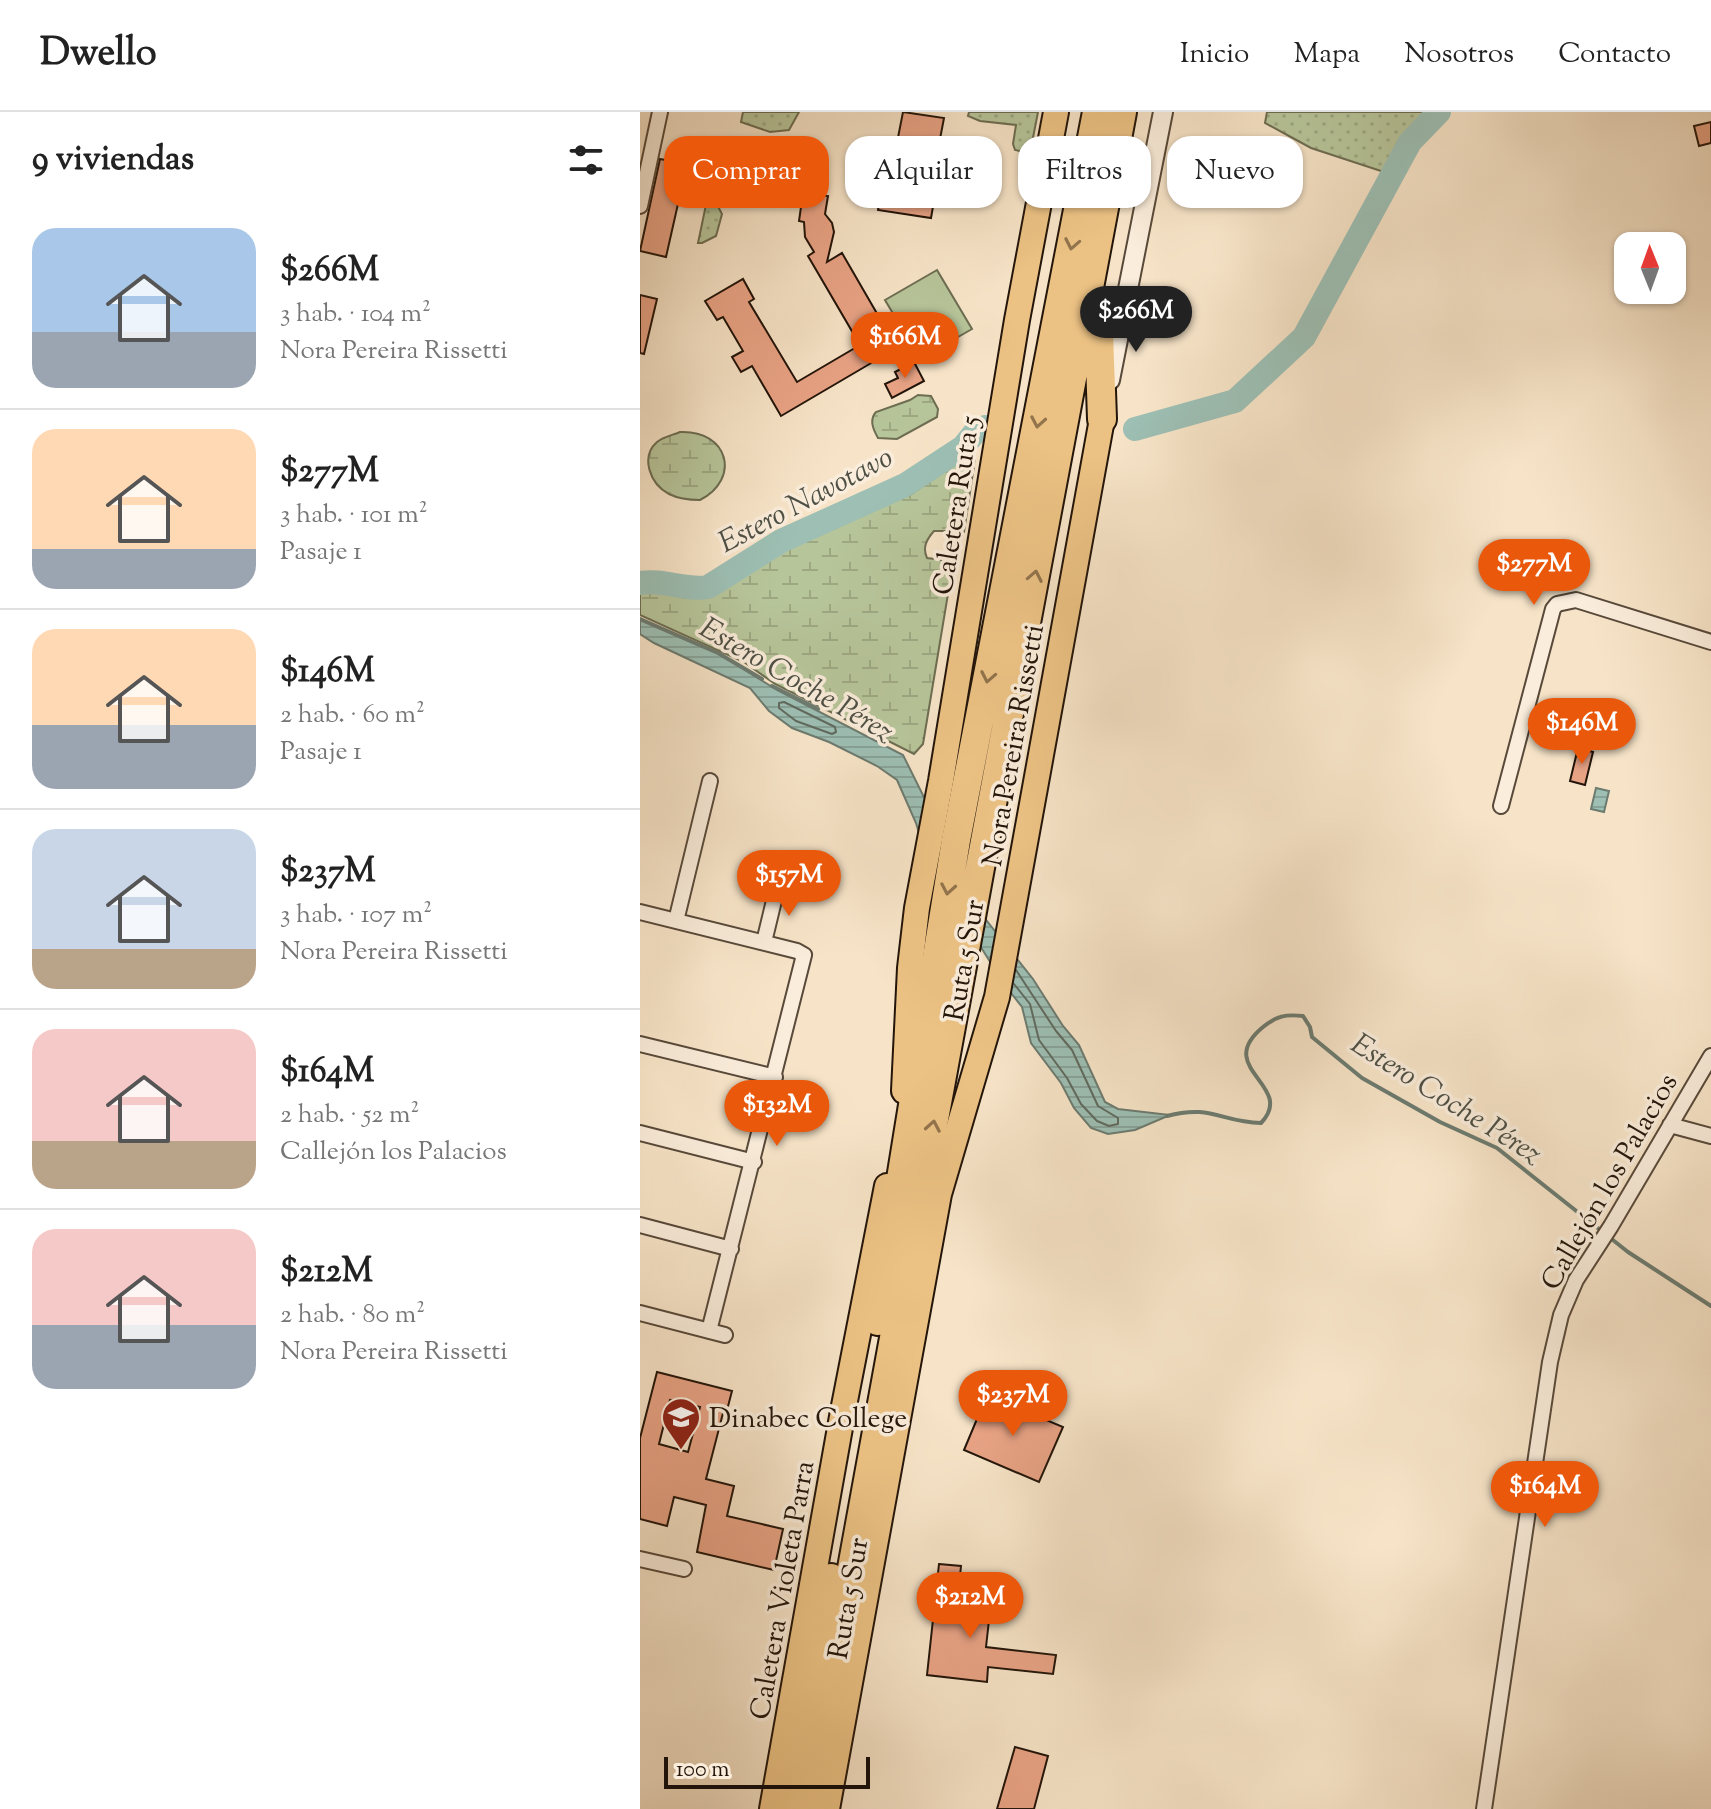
<!DOCTYPE html>
<html lang="es">
<meta charset="utf-8">
<style>
body{margin:0;font-family:"Sorts Mill Goudy",serif;background:#f2f2f2;color:#222;height:100vh;display:flex;flex-direction:column;font-size:30px;white-space:nowrap}
*{box-sizing:border-box;margin:0}
p{font-size:26px;color:#767676}
.icon{flex:none;width:44px;height:44px;fill:none;stroke:currentColor;stroke-width:2;stroke-linecap:round;stroke-linejoin:round}
.map{position:relative;flex:1;overflow:hidden}
.sheet{display:flex;flex-direction:column;background:#fff;width:640px}
.sheet>*{flex:none}
.banner{position:absolute;left:24px;top:24px;width:760px;height:72px;display:flex;gap:16px}
.needle{width:52px;rotate:359deg}
.tools{position:absolute;left:974px;top:120px;display:grid;gap:16px}
.tools a{display:grid;place-items:center;width:72px;height:72px;border-radius:16px;background:#fff;box-shadow:0 2px 6px #0004;font-size:40px}
.scale{position:absolute;left:24px;bottom:20px;width:206px;box-sizing:border-box;padding-left:8px;border:4px solid #23150a;border-top:0;font-size:22px;line-height:28px;white-space:nowrap;color:#23150a;-webkit-text-stroke:6px #faeddb;paint-order:stroke}
.price{position:absolute;translate:-50% -68px;padding:0 18px;border-radius:28px;background:#ea580c;color:#fff;font-size:26px;line-height:52px;filter:drop-shadow(0 2px 4px #0008)}
.price::after{content:'';position:absolute;left:50%;top:48px;width:24px;height:18px;margin-left:-12px;background:inherit;clip-path:polygon(0 0,100% 0,50% 100%)}
.price.active{background:#222;color:#fff}
ul{padding:0;list-style:none}
li{display:flex;align-items:center;gap:24px;height:200px;padding:0 32px}
li+li{border-top:2px solid #e0e0e0}
li span{display:grid;place-items:center;flex:none;width:224px;height:160px;border-radius:24px;color:#555}
li>.icon{margin-inline-start:auto}
span .icon{width:96px;height:96px;fill:#fffc;stroke-width:1}
li b{font-size:34px}
h2{display:flex;justify-content:space-between;align-items:center;height:96px;padding:0 32px;font-size:34px}
.pill{padding:0 28px;border-radius:24px;background:#fff;box-shadow:0 2px 6px #0004;font-size:28px;line-height:72px}
.pill.active{background:#ea580c;color:#fff}
header{display:flex;align-items:center;gap:48px;box-sizing:border-box;height:112px;padding:0 40px;background:#fff;border-bottom:2px solid #e0e0e0}
header strong{font-size:38px}
nav{display:flex;gap:44px;margin-inline-start:auto;font-size:28px}
main{display:flex;flex:1;min-height:0}
.map>svg:first-child{display:block}
</style>
<header>
<strong>Dwello</strong>
<nav><a>Inicio</a><a>Mapa</a><a>Nosotros</a><a>Contacto</a></nav>
</header>
<main>
<section class="sheet">
<h2>9 viviendas<svg class="icon" aria-label="filters" viewBox="0 0 24 24"><path d="M4 7h16M4 17h16"/><circle cx="9" cy="7" r="2"/><circle cx="15" cy="17" r="2"/></svg></h2>
<ul>
<li><span style="background:linear-gradient(#a9c7e8 65%,#9aa5b1 0)"><svg class="icon" aria-label="home" viewBox="0 0 24 24"><path d="M3 11l9-7 9 7M6 9v11h12V9"/></svg></span><div><b>$266M</b><p>3 hab. · 104 m²</p><p>Nora Pereira Rissetti</p></div></li>
<li><span style="background:linear-gradient(#ffd9b3 75%,#9aa5b1 0)"><svg class="icon" aria-label="home" viewBox="0 0 24 24"><path d="M3 11l9-7 9 7M6 9v11h12V9"/></svg></span><div><b>$277M</b><p>3 hab. · 101 m²</p><p>Pasaje 1</p></div></li>
<li><span style="background:linear-gradient(#ffd9b3 60%,#9aa5b1 0)"><svg class="icon" aria-label="home" viewBox="0 0 24 24"><path d="M3 11l9-7 9 7M6 9v11h12V9"/></svg></span><div><b>$146M</b><p>2 hab. · 60 m²</p><p>Pasaje 1</p></div></li>
<li><span style="background:linear-gradient(#c9d6e8 75%,#b9a48a 0)"><svg class="icon" aria-label="home" viewBox="0 0 24 24"><path d="M3 11l9-7 9 7M6 9v11h12V9"/></svg></span><div><b>$237M</b><p>3 hab. · 107 m²</p><p>Nora Pereira Rissetti</p></div></li>
<li><span style="background:linear-gradient(#f6c9c9 70%,#b9a48a 0)"><svg class="icon" aria-label="home" viewBox="0 0 24 24"><path d="M3 11l9-7 9 7M6 9v11h12V9"/></svg></span><div><b>$164M</b><p>2 hab. · 52 m²</p><p>Callejón los Palacios</p></div></li>
<li><span style="background:linear-gradient(#f6c9c9 60%,#9aa5b1 0)"><svg class="icon" aria-label="home" viewBox="0 0 24 24"><path d="M3 11l9-7 9 7M6 9v11h12V9"/></svg></span><div><b>$212M</b><p>2 hab. · 80 m²</p><p>Nora Pereira Rissetti</p></div></li>
</ul>
</section>
<div class="map">
<svg width="1071" height="1697" viewBox="0 0 1071 1697">
<defs>
<pattern id="green-dots" width="8" height="8" patternUnits="userSpaceOnUse" patternTransform="scale(2)"><rect width="8" height="8" fill="#b7c59a"/><path d="M2 2h.1M6 6h.1" fill="none" stroke="#9da883" stroke-width="1.8" stroke-linecap="round"/></pattern>
<pattern id="wetland-marsh" width="20" height="14" patternUnits="userSpaceOnUse" patternTransform="scale(2)"><rect width="20" height="14" fill="#b7c59a"/><path d="M1 5h8M5 5V1M11 12h8M15 12V8" fill="none" stroke="#9da883"/></pattern>
<pattern id="water-rules" width="6" height="5" patternUnits="userSpaceOnUse" patternTransform="scale(2)"><rect width="6" height="5" fill="#9dbfb4"/><path d="M0 2.5h6" fill="none" stroke="#87a399"/></pattern>
</defs>
<rect width="100%" height="100%" fill="#f7e4c8"/>
<filter id="stains"><feTurbulence type="fractalNoise" baseFrequency=".0025" numOctaves="4"/><feColorMatrix values="0 0 0 0 .2 0 0 0 0 .09 0 0 0 0 .02 0 0 0 .5 -.17"/></filter>
<radialGradient id="worn" r=".72"><stop offset=".6" stop-color="#630" stop-opacity="0"/><stop offset="1" stop-color="#630" stop-opacity=".3"/></radialGradient>
<path fill="url(#green-dots)" stroke="#6d6d52" stroke-width="2" d="M103,0H159L149,18L130,20L101,10Z
M329,0H398L390,41L375,38L373,32L376,13L340,9L328,4Z
M627,0H786L757,31L744,60L671,36L625,11Z
M72,83L82,102L76,124L62,131H58L67,88Z"/>
<path fill="url(#wetland-marsh)" stroke="#6d6d52" stroke-width="2" d="M278,283L291,284L298,297L297,305L257,327L238,326C233,317 229,308 236,300L270,288Z
M40,320C89,318 101,367 60,388C50,388 39,387 29,382C10,372 0,345 17,330C23,325 33,323 40,320Z
M331,341L335,347L324,420L315,426L306,419H294C287,427 282,435 287,446L311,449V464L283,632L274,642L135,572L104,550L0,503V478L22,477L62,485L77,481L149,436L271,382Z"/>
<path fill="#b7c59a" stroke="#6d6d52" stroke-width="2" d="M297,158L332,217L280,247L245,188Z"/>
<path fill="url(#water-rules)" stroke="#6c7b70" stroke-width="2" d="M75,462L78,468L73,476L61,479L0,475V467C24,466 53,475 75,462Z
M0,507L78,541L137,578L263,643L343,804L393,867L423,914L439,933L465,990L478,997L530,1003L495,1018L468,1022L451,1016L434,996L421,971L391,931L382,895L364,872L337,829L296,778L276,711L257,668L237,654L189,630L152,616L129,599L110,576L14,531L0,522Z
M956,676L969,679L964,700L951,697Z"/>
<g fill="none" stroke-linecap="round" stroke-linejoin="round">
<path stroke="#606a5f" stroke-width="2" d="M144,590L195,615L196,620L192,622L156,609L139,596V591Z
M374,872L390,892L399,928L427,966L441,992L457,1009L469,1014L478,1012V1006L458,994L432,938L416,919L376,858"/>
<path stroke="#6c7b70" stroke-width="4" d="M0,507L78,541L122,567
M132,574L178,597
M527,1004C571,992 581,1010 621,1011C657,973 572,957 623,915C637,904 645,902 663,904L670,915L672,925L722,966L800,1010L857,1036L988,1140L1071,1194"/>
<path stroke="#9dbfb4" stroke-width="24" d="M495,317L595,289L664,225L770,30L799,0
M0,471C24,467 45,479 68,475L141,429L265,373L323,335L336,319L345,315"/>
</g>
<path fill="#e8a385" stroke="#23150a" stroke-width="2" fill-rule="evenodd" d="M263,0L304,6L296,48L301,49L291,106L238,98L248,40L255,41Z
M1071,10V31L1059,34L1054,14Z
M20,47L47,52L26,145L0,139Z
M163,81L188,84L185,102L192,111L194,120L187,150L202,141L250,224L243,229L250,240L141,304L112,254L101,260L92,245L103,239L83,205L77,208L65,189L103,167L114,187L109,190L157,270L220,233L168,144L174,140L165,125L164,110L159,109Z
M0,183L17,187L4,242L0,241Z
M274,250L284,269L252,286L245,272L258,266L255,260Z
M938,636L953,640L945,673L930,669Z
M17,1260L92,1279L86,1302L83,1301L66,1367L94,1374L87,1404L143,1417L134,1458L57,1440L66,1393L34,1385L27,1414L0,1407V1326ZM30,1288L60,1295L48,1340L19,1332Z
M347,1283L423,1315L399,1370L324,1338Z
M299,1452L321,1454L316,1504L349,1508L346,1535L416,1543L413,1562L348,1555L347,1570L287,1563Z
M375,1635L408,1644L394,1697H357Z"/>
<g fill="none" stroke-linecap="round" stroke-linejoin="round">
<g stroke="#58493a" stroke-width="18">
<path id="minor" d="M0,94L20,0
M861,694L913,497L917,492L936,488L1071,530
M0,800L157,839L164,843L69,1219
M36,809L70,669
M124,830L138,772
M0,932L135,965
M1030,1013L1071,1024
M0,1021L114,1050
M0,1113L91,1137
M0,1201L85,1223
M0,1447L44,1457
M844,1697L910,1250L921,1203L936,1168L971,1114L1071,944"/>
</g>
<g stroke="#58493a" stroke-width="22">
<path id="tertiary" d="M470,268L523,0"/>
</g>
<g stroke="#23150a" stroke-width="28">
<path id="primary" d="M264,979L270,856L277,796L301,669L377,208L416,0
M132,1697L203,1299L247,1074
M187,1697L299,1082L357,885L462,307"/>
</g>
<g stroke="#23150a" stroke-width="32">
<path id="motorway" d="M458,192L462,307
M238,1209L316,728L457,0
M147,1697L191,1466
M168,1697L339,761L482,0"/>
</g>
<use href="#minor" stroke="#faeddb" stroke-width="14"/>
<use href="#tertiary" stroke="#faeddb" stroke-width="18"/>
<use href="#primary" stroke="#ecc284" stroke-width="24"/>
<use href="#motorway" stroke="#ecc284" stroke-width="28"/>
</g>
<defs><path id="oneway-chevron" d="M-2-3.5L2.5 0L-2 3.5" fill="none" stroke-width="1.6" stroke-linecap="round" stroke-linejoin="round" transform="scale(2)"/></defs>
<g stroke="#92744d">
<use href="#oneway-chevron" transform="translate(432 132) rotate(101)"/>
<use href="#oneway-chevron" transform="translate(398 310) rotate(100)"/>
<use href="#oneway-chevron" transform="translate(395 464) rotate(-79)"/>
<use href="#oneway-chevron" transform="translate(348 565) rotate(101)"/>
<use href="#oneway-chevron" transform="translate(308 777) rotate(100)"/>
<use href="#oneway-chevron" transform="translate(293 1014) rotate(-80)"/>
</g>
<defs>
<g id="school-pin" transform="scale(2)"><path d="M0 17L-7.5 6A9.5 9.5 0 1 1 7.5 6Z" fill="#8f2418" stroke="#faeddb"/><path d="M0-5L7-2L0 1L-7-2ZM-4 1L0 2.5L4 1V4Q0 6-4 4Z" fill="#fff"/></g>
</defs>
<g fill-rule="evenodd">
<use href="#school-pin" x="41" y="1305"/>
</g>
<g text-anchor="middle" stroke-width="7" stroke-linejoin="round" paint-order="stroke">
<g font-size="28" fill="#23150a" stroke="#faeddb">
<text transform="translate(315 393) rotate(-81)" y="10">Caletera Ruta 5</text>
<text transform="translate(372 633) rotate(-80)" y="10">Nora Pereira Rissetti</text>
<text transform="translate(323 848) rotate(-80)" y="10">Ruta 5 Sur</text>
<text transform="translate(968 1069) rotate(-60)" y="10">Callejón los Palacios</text>
<text transform="translate(141 1478) rotate(-80)" y="10">Caletera Violeta Parra</text>
<text transform="translate(207 1486) rotate(-80)" y="10">Ruta 5 Sur</text>
</g>
<g font-size="28" fill="#23150a" stroke="#faeddb" text-anchor="start">
<text x="69" y="1315">Dinabec College</text>
</g>
<g font-size="30" font-style="italic" fill="#4e5046" stroke="#faeddb">
<text transform="translate(165 387) rotate(-28)" y="10">Estero Navotavo</text>
<text transform="translate(157 567) rotate(30)" y="10">Estero Coche Pérez</text>
<text transform="translate(807 986) rotate(32)" y="10">Estero Coche Pérez</text>
</g>
</g>
<rect width="100%" height="100%" filter="url(#stains)"/>
<rect width="100%" height="100%" fill="url(#worn)"/>
</svg>
<div class="tools">
<a><svg class="needle" viewBox="-14 -14 28 28"><path d="M0-13l5 13h-10z" fill="#e53935"/><path d="M0 13l5-13h-10z" fill="#767676"/></svg></a>
</div>
<div class="scale">100 m</div>
<b class="price active" style="left:496px;top:242px">$266M</b>
<b class="price" style="left:265px;top:268px">$166M</b>
<b class="price" style="left:894px;top:495px">$277M</b>
<b class="price" style="left:942px;top:654px">$146M</b>
<b class="price" style="left:149px;top:806px">$157M</b>
<b class="price" style="left:137px;top:1036px">$132M</b>
<b class="price" style="left:373px;top:1326px">$237M</b>
<b class="price" style="left:905px;top:1417px">$164M</b>
<b class="price" style="left:330px;top:1528px">$212M</b>
<div class="banner">
<a class="pill active">Comprar</a>
<a class="pill">Alquilar</a>
<a class="pill">Filtros</a>
<a class="pill">Nuevo</a>
</div>
</div>
</main>
